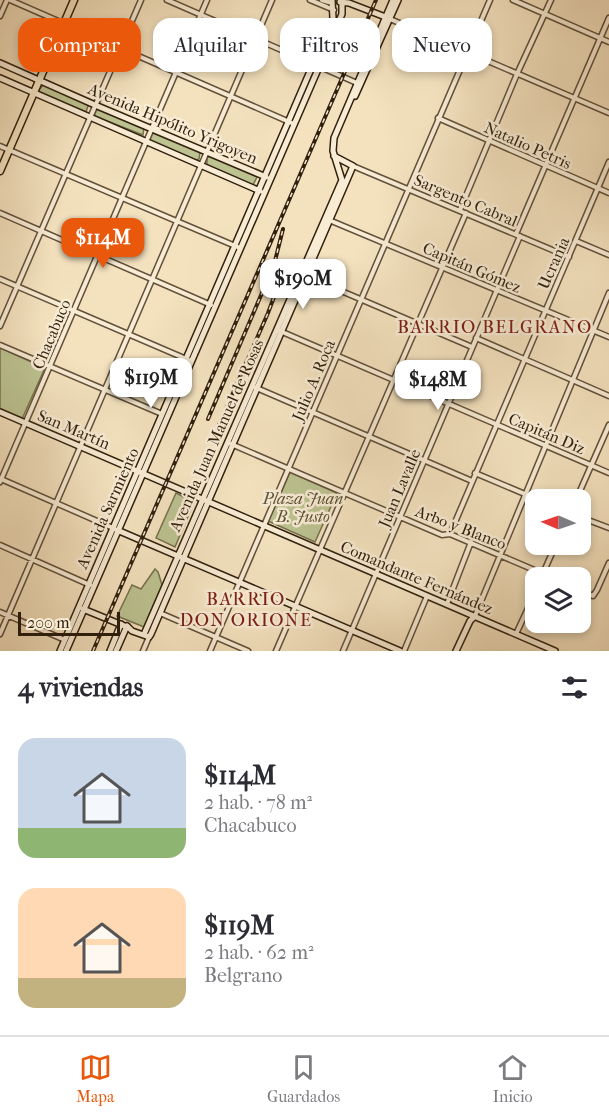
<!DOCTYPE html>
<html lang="es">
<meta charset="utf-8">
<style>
body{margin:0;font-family:"IM FELL French Canon",serif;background:#f2f2f3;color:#2b2b33;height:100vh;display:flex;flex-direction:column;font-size:22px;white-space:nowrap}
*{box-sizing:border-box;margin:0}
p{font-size:20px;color:#7c7c81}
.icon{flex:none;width:33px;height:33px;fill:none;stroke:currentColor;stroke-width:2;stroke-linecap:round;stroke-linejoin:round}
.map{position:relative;height:651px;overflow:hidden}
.drawer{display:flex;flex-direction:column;background:#fff;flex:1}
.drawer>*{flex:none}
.top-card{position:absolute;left:18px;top:18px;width:573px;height:54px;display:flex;gap:12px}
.needle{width:39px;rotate:272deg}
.tools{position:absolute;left:525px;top:489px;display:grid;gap:12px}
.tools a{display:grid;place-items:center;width:66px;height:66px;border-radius:12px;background:#fff;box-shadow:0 3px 9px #0003;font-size:30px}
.scale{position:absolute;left:18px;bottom:15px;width:102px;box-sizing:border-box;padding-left:6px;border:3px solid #31200d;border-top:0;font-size:16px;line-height:21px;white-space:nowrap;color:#31200d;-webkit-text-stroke:4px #f8ecd5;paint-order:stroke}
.price{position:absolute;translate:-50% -51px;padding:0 14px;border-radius:12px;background:#fff;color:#222;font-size:20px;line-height:39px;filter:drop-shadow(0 2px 3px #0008)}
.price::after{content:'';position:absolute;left:50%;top:36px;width:18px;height:14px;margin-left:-9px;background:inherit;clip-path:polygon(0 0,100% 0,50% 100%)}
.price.on{background:#ea580c;color:#fff}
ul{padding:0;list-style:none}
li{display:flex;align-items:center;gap:18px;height:150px;padding:0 18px}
li span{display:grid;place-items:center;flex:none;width:168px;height:120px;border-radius:18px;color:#555}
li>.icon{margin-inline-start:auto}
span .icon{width:72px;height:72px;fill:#fffc;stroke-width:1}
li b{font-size:26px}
h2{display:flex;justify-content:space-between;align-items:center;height:72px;padding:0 18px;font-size:26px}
.chip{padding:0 21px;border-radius:18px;background:#fff;box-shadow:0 3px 9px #0003;font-size:21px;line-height:54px}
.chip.on{background:#ea580c;color:#fff}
.menu{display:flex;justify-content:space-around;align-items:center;height:84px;border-top:2px solid #e1e1e2;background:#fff;font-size:16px;color:#7c7c81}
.menu a{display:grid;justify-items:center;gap:3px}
.menu .on{color:#ea580c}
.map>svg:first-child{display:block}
</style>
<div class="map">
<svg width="609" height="651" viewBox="0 0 609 651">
<rect width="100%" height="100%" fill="#f4e2bf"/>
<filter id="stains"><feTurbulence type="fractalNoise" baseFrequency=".00333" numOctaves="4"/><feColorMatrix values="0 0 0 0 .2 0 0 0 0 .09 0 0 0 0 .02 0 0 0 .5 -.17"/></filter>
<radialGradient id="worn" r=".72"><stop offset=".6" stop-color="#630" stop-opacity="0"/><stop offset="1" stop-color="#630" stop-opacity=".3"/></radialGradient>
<path fill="#bcc391" stroke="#76724f" stroke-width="1.5" d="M43,85L87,103L88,106L86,112L40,94L39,90Z
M97,108L144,127L143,135L94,116Z
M152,132L200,152L199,159L196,160L150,141L149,139Z
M211,156L257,177L253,185L207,165V157Z
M0,348L45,368L22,419L0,409Z
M290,472L337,493L315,542L268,521Z
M176,493L194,502L175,547L156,538Z
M155,569L158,572L162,585L144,627L117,616L132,585L141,589Z"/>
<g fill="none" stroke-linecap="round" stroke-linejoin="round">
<g stroke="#62503a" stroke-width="7">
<path id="street" d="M10,0L294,124
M167,0L357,83
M310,0L334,10
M322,0L332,3
M513,0L609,42
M0,16L7,0
M390,19L609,113
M438,118L609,193
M0,146L240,248
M353,166L569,257
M460,210L517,74L551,0
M0,213L211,305
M329,220L609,337
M516,234L609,18
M576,241L609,255
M304,275L472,347
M0,279L191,361
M0,326L141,0
M280,331L609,473
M476,338L609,396
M0,345L162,414
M252,386L472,481
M231,444L442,535L450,534L553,578
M475,473L539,500
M1,479L113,528
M0,482L207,0
M576,500L609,425
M580,517L609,528
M450,534L609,162
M0,545L90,585
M541,578L556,544
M580,590L593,596L597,590L609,563
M447,604L471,542
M0,612L65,640
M160,613L248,651
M475,616L609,293
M0,634L272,0
M516,634L536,591
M143,651L149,637
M210,651L490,0
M276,651L466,213
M343,651L520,236
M404,651L427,596"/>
</g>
<g stroke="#31200d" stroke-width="8">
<path id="secondary" d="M340,2L349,3L388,18
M0,63L95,105L266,177
M0,78L260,191
M355,96L398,0
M0,412L555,651
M117,530L400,651
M83,609L127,627
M127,626L132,631L149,637L151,634L353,166L334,156
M145,632L342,180L333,151L334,138L393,0
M60,651L333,18L332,0
M66,651L342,14V2
M110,651L121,624
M116,651L127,626
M456,651L470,621L475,616"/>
</g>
<g stroke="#31200d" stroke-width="9">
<path id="primary" d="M0,171L74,0"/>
</g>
<use href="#street" stroke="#f8ecd5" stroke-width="4"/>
<use href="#secondary" stroke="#f8ecd5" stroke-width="5"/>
<use href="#primary" stroke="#f4e2bf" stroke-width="6"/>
<g stroke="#31200d" stroke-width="4">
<path id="rail" d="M208,419L274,265L283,229
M219,425L268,313L274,297L279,266
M93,651L376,0"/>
</g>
<use href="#rail" stroke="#f8ecd5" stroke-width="1.5" stroke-dasharray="4.5" stroke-linecap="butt"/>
</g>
<g text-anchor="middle" stroke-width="5" stroke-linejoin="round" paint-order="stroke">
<g font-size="16" fill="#31200d" stroke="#f8ecd5">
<text transform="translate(173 123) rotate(23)" y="6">Avenida Hipólito Yrigoyen</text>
<text transform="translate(528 145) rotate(24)" y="6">Natalio Petris</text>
<text transform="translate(466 200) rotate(23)" y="6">Sargento Cabral</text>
<text transform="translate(553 263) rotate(-66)" y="6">Ucrania</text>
<text transform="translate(472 267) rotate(23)" y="6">Capitán Gómez</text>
<text transform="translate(51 334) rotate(-67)" y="6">Chacabuco</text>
<text transform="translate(313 380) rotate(-67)" y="6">Julio A. Roca</text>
<text transform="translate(74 429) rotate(23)" y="6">San Martín</text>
<text transform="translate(547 433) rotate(23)" y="6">Capitán Diz</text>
<text transform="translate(216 435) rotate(-66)" y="6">Avenida Juan Manuel de Rosas</text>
<text transform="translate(399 488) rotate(-67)" y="6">Juan Lavalle</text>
<text transform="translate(107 508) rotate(-66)" y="6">Avenida Sarmiento</text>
<text transform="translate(461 527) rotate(21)" y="6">Arbo y Blanco</text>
<text transform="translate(417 577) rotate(23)" y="6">Comandante Fernández</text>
</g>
<g font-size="16" font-style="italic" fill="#5b5135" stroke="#f8ecd5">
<text x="303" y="504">Plaza Juan<tspan x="303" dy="18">B. Justo</tspan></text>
</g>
<g font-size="18" letter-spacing="1.5" fill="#7a1f14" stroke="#f8ecd5">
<text x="495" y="333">BARRIO BELGRANO</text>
<text x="246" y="605">BARRIO<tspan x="246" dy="21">DON ORIONE</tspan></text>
</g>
</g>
<rect width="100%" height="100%" filter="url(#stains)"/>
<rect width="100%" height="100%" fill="url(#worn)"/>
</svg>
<div class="tools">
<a><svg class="needle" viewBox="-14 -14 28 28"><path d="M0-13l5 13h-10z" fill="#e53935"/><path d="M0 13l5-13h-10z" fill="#7c7c81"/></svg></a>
<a><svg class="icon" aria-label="layers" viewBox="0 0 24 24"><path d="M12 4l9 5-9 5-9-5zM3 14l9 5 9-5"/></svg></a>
</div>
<div class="scale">200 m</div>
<b class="price on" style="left:103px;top:269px">$114M</b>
<b class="price" style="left:303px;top:310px">$190M</b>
<b class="price" style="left:151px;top:409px">$119M</b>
<b class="price" style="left:438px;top:411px">$148M</b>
<div class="top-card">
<a class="chip on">Comprar</a>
<a class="chip">Alquilar</a>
<a class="chip">Filtros</a>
<a class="chip">Nuevo</a>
</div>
</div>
<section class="drawer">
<h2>4 viviendas<svg class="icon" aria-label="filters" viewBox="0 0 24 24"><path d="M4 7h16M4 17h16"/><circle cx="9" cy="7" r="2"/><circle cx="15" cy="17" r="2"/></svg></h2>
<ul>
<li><span style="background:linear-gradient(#c9d6e8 75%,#8fb573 0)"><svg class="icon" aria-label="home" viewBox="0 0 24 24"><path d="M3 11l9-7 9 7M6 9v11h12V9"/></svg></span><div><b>$114M</b><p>2 hab. · 78 m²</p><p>Chacabuco</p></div></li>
<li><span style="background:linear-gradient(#ffd9b3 75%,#c2b280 0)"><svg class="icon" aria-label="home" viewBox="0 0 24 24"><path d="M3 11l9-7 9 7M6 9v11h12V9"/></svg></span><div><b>$119M</b><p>2 hab. · 62 m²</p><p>Belgrano</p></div></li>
</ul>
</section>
<nav class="menu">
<a class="on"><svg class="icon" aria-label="map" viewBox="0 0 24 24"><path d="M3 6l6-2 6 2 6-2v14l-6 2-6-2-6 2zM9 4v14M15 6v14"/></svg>Mapa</a>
<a><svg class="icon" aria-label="saved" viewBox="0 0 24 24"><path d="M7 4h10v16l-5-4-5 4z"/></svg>Guardados</a>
<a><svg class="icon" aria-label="home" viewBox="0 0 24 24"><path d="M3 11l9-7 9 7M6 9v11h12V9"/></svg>Inicio</a>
</nav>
